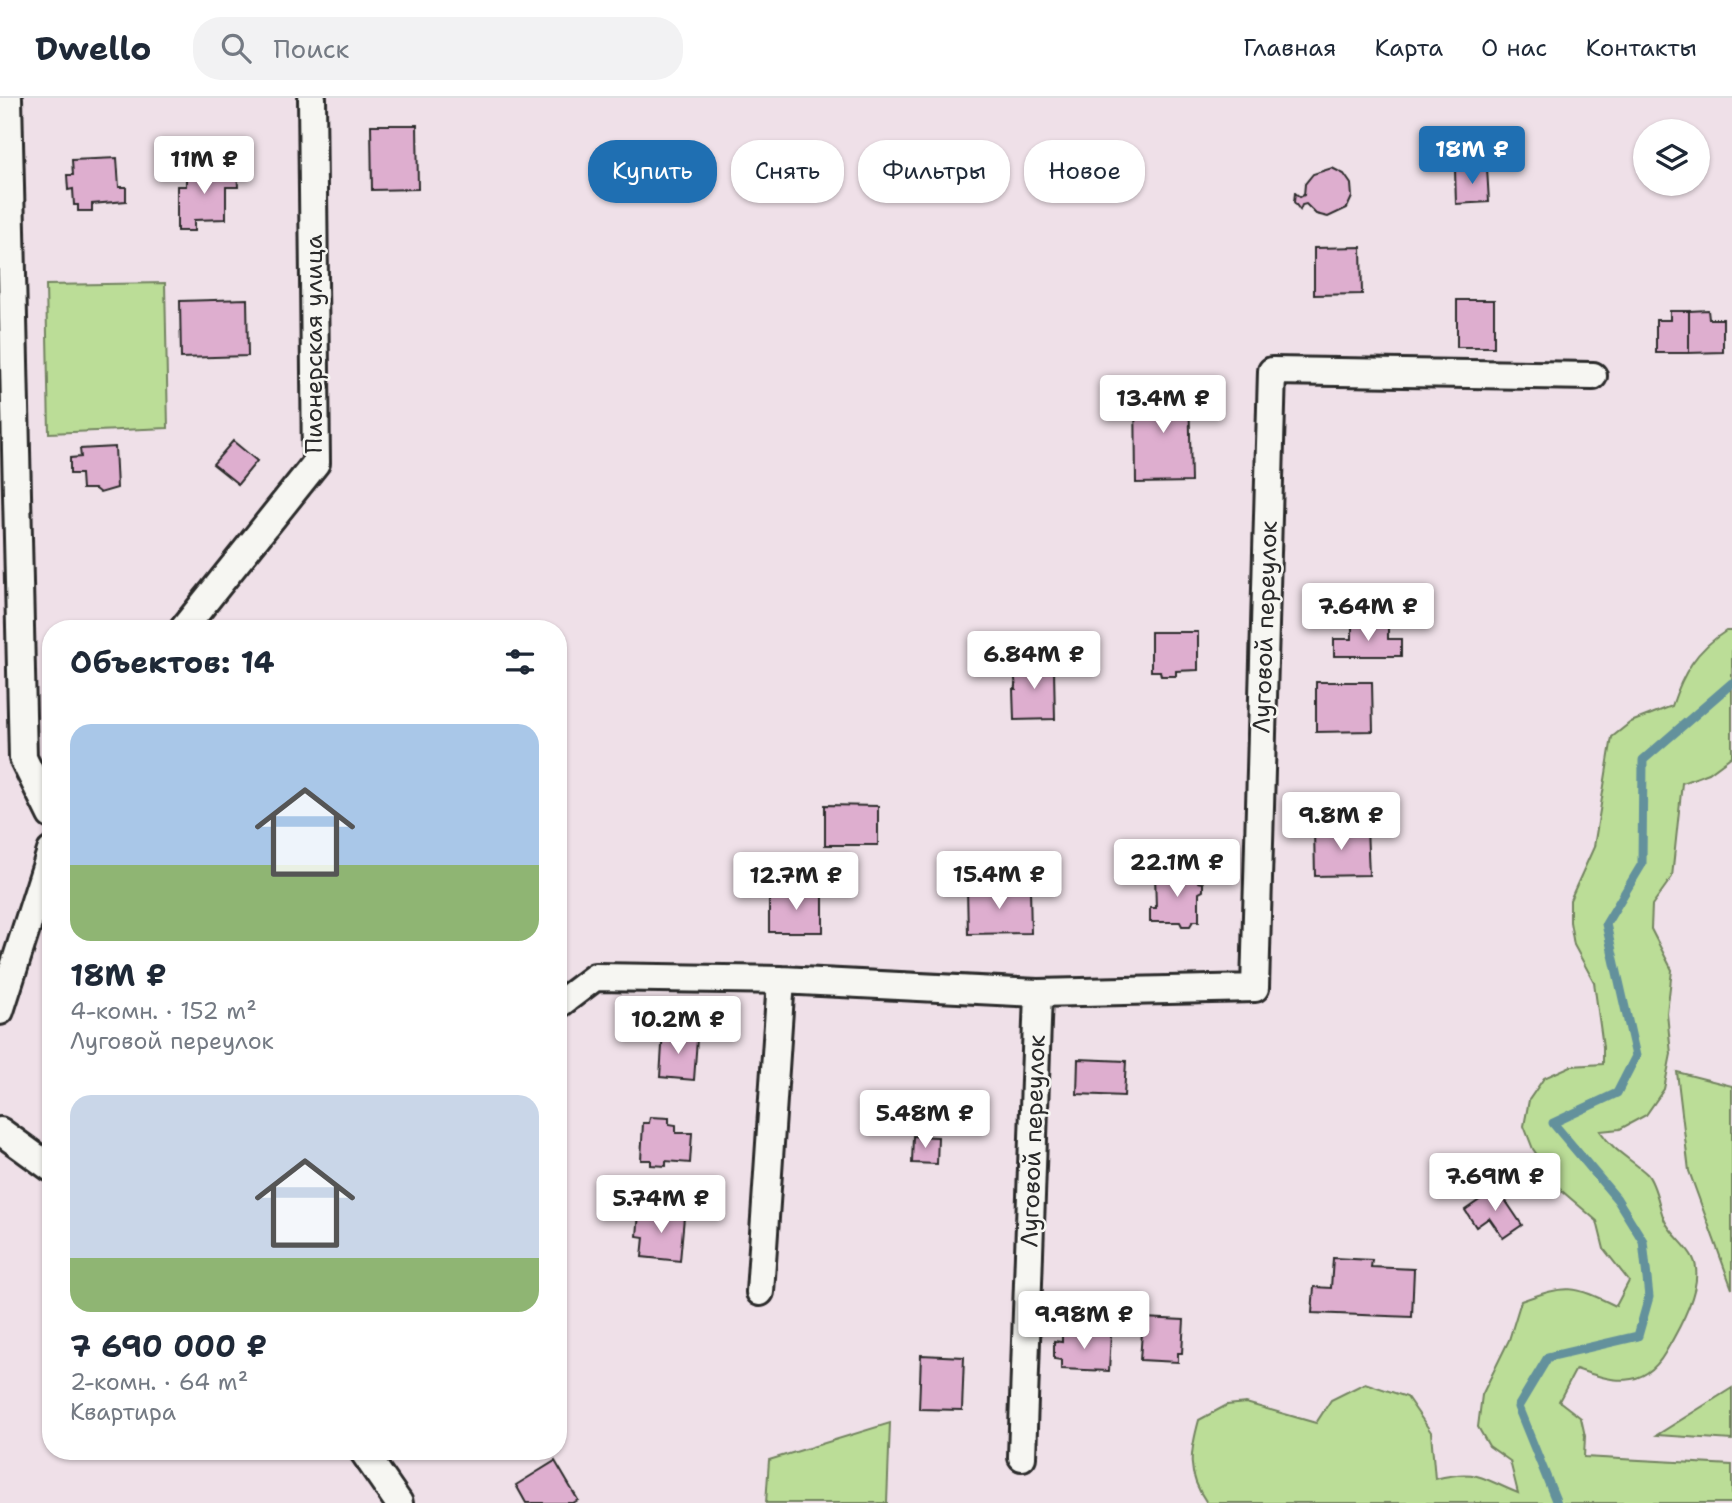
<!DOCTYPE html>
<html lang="ru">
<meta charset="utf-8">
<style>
body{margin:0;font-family:"Shantell Sans",sans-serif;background:#f2f2f3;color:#1f2937;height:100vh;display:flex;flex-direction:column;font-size:26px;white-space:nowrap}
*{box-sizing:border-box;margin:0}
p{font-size:23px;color:#747a83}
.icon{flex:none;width:38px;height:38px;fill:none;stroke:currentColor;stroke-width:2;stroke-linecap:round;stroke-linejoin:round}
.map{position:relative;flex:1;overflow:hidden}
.sheet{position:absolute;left:42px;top:522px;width:525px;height:840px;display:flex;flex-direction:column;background:#fff;border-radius:28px;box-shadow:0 2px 5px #0004}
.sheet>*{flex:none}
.hud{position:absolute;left:588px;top:42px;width:665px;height:63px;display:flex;gap:14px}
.controls{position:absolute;left:1633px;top:21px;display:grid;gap:14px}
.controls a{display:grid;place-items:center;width:77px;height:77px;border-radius:50%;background:#fff;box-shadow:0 2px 5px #0004;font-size:35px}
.price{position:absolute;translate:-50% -60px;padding:0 16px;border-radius:7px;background:#fff;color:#222;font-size:23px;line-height:46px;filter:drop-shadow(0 2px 4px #0008)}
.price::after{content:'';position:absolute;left:50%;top:42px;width:21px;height:16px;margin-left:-10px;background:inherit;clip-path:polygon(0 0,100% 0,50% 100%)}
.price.current{background:#1f6fb2;color:#fff}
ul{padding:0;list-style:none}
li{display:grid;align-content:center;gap:14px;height:371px;padding:0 28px}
li span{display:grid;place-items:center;height:217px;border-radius:21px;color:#555}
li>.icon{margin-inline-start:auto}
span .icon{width:126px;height:126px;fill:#fffc;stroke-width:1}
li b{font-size:30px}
h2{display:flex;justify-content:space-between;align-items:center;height:84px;padding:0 28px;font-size:30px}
.tag{padding:0 24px;border-radius:28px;background:#fff;box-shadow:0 2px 5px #0004;font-size:24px;line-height:63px}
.tag.current{background:#1f6fb2;color:#fff}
header{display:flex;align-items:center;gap:42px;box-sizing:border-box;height:98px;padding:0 35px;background:#fff;border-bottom:2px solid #e0e1e3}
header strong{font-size:33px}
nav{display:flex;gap:38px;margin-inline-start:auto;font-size:24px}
.search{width:490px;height:63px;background:#f2f2f3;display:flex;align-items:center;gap:18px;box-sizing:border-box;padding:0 24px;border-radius:28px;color:#747a83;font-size:26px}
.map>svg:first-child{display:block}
</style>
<header>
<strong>Dwello</strong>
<div class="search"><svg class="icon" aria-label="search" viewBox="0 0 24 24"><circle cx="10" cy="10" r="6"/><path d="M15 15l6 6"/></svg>Поиск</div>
<nav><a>Главная</a><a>Карта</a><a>О нас</a><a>Контакты</a></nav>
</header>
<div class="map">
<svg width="1732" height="1405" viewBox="0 0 1732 1405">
<rect width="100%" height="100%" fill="#efe0e8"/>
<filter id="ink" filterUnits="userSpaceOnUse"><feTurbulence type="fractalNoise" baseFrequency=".0143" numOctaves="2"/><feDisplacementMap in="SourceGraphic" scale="14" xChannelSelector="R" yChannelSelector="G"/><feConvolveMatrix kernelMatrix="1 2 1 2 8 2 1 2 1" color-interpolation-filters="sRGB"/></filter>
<g filter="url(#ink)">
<path fill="#bbdd97" stroke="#738461" stroke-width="2" d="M165,185L168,330L49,335L46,187Z
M1726,533H1732V658L1709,675L1682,685L1672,779L1652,807L1651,831L1672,872L1667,915L1671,956L1664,991L1646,1017L1620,1031L1600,1033C1615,1055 1630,1060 1647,1076C1656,1086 1659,1109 1664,1121C1670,1136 1686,1146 1693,1160C1706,1185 1678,1233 1665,1255C1643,1293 1611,1283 1576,1271L1559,1303L1581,1320L1585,1338L1584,1359L1732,1367V1405H1207C1186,1375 1190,1355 1199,1322L1227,1307L1246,1305L1316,1325L1331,1302L1365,1285L1407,1299L1431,1334L1435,1381C1478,1370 1480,1380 1518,1395L1510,1363L1489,1348L1478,1329L1482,1297L1509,1242L1521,1203C1567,1186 1573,1187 1616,1208L1629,1183L1604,1151L1597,1123L1562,1093L1533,1051L1524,1028L1529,1002L1544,980L1571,968L1603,966V949L1594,884L1574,847L1570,824V802L1594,749L1612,639L1631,624L1672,608C1683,575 1696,552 1726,533Z
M1677,974L1732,988V1191L1689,1073Z
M1732,1290V1342L1657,1337Z
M890,1325L887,1405H766L769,1362Z"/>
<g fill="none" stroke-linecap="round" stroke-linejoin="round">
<path stroke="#63919c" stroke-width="9" d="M1557,1405L1518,1309L1548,1259L1638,1238L1649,1199L1643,1143L1617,1101L1553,1025L1617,995L1636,958L1606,826L1642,766L1643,662L1732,585"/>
</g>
<path fill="#deaecf" stroke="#2b2b2b" stroke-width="2" d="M371,27H417L418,91L372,92Z
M117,60L119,89H126V103L92,106V113H78V107H74L73,91L68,92L67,77H73L72,62Z
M237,70L238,89H226V121L194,122V133H177V88H186V71Z
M1332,70L1344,76L1351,86L1352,99L1347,110L1328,119L1316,116L1306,106L1302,107L1300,112L1294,104L1295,95L1300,99L1304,97L1305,86L1313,76Z
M1487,70L1489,104L1456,106L1455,71Z
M1361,149L1362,196L1314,197V150Z
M247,201L248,258L181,260L180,203Z
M1457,202H1494V249H1457Z
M1708,212L1709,221H1723V254L1689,255V213Z
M1670,213H1689V255H1656V222H1670Z
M1189,288L1191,384L1136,385L1135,290Z
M233,343L257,363L238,386L213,366Z
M115,349L117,390L100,395L95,391H82L81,376H70V360L81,359L80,351Z
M1352,527H1388V541H1401V558H1334V541H1352Z
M1151,534H1198V572L1176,573V578H1161L1160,573H1151Z
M1013,562H1046V572H1054L1055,621L1014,622L1013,591H1016Z
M1316,584H1372L1373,633L1316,634Z
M825,707L878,708V747H825Z
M1367,730L1369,777L1315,778L1314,731Z
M1198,775V784L1203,785V793L1199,795V823H1193L1190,828H1182L1180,824H1150V810H1156L1155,776Z
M967,790H1030L1031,835L968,836Z
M769,793H823V834H769Z
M663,932L687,934L686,940L697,941L694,982L660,979Z
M1078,961L1126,963L1124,998L1077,996Z
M650,1019L669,1020V1026L676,1027V1035H692L690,1065L666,1063V1068L651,1067V1062H641L643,1025H649Z
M913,1038L938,1039L937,1066L912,1065Z
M1497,1090L1522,1127L1503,1140L1489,1120L1476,1129L1465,1112Z
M656,1110L668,1111L671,1118L684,1119L680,1163L642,1159L644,1139L637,1138L639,1115L651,1116Z
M1333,1160L1372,1162L1371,1169L1414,1171L1412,1219L1312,1215L1314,1189L1331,1190Z
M1143,1220L1184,1222L1182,1255H1178V1264L1140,1262Z
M1062,1234L1111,1236L1109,1273L1061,1271V1262L1054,1261V1243L1062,1244Z
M921,1257L964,1259L962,1312L919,1311Z
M555,1363L578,1402L573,1405H526L516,1387Z"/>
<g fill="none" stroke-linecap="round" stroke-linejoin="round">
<g stroke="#2b2b2b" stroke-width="32">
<path id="minor" d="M8,0L23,660L51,717
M184,530L316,365L312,0
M558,907L595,879L781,882L1038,895L1255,890L1272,273L1593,278
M0,913L51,753
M0,1033L51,1070
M760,1194L781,882
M363,1353L399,1405
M1022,1359L1038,895"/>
</g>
<use href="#minor" stroke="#f6f6f2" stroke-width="26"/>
</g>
</g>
<g text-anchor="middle" stroke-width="5" stroke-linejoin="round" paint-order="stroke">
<g font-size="24" fill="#2b2b2b" stroke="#f6f6f2">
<text transform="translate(314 246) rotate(-90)" y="8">Пионерская улица</text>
<text transform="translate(1265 529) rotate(-88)" y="8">Луговой переулок</text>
<text transform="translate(1033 1043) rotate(-88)" y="8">Луговой переулок</text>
</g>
</g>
</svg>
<div class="controls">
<a><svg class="icon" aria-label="layers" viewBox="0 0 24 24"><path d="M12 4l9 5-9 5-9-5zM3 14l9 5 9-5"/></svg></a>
</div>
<b class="price current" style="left:1472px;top:88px">18M ₽</b>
<b class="price" style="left:204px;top:98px">11M ₽</b>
<b class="price" style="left:1163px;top:337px">13.4M ₽</b>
<b class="price" style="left:1368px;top:545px">7.64M ₽</b>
<b class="price" style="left:1034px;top:593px">6.84M ₽</b>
<b class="price" style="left:1341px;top:754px">9.8M ₽</b>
<b class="price" style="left:1177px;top:801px">22.1M ₽</b>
<b class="price" style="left:999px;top:813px">15.4M ₽</b>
<b class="price" style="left:796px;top:814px">12.7M ₽</b>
<b class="price" style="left:678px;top:958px">10.2M ₽</b>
<b class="price" style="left:925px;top:1052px">5.48M ₽</b>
<b class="price" style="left:1495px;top:1115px">7.69M ₽</b>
<b class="price" style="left:661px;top:1137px">5.74M ₽</b>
<b class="price" style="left:1084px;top:1253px">9.98M ₽</b>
<div class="hud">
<a class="tag current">Купить</a>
<a class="tag">Снять</a>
<a class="tag">Фильтры</a>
<a class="tag">Новое</a>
</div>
<section class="sheet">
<h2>Объектов: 14<svg class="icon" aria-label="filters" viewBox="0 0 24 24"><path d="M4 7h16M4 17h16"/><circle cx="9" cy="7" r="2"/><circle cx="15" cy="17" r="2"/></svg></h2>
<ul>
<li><span style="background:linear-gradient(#a9c7e8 65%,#8fb573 0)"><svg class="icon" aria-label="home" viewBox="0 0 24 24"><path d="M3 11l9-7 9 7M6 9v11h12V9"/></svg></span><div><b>18M ₽</b><p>4-комн. · 152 m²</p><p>Луговой переулок</p></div></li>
<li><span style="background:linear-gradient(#c9d6e8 75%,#8fb573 0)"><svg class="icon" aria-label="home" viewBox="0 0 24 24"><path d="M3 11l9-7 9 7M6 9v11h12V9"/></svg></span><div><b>7 690 000 ₽</b><p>2-комн. · 64 m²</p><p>Квартира</p></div></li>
</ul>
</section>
</div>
